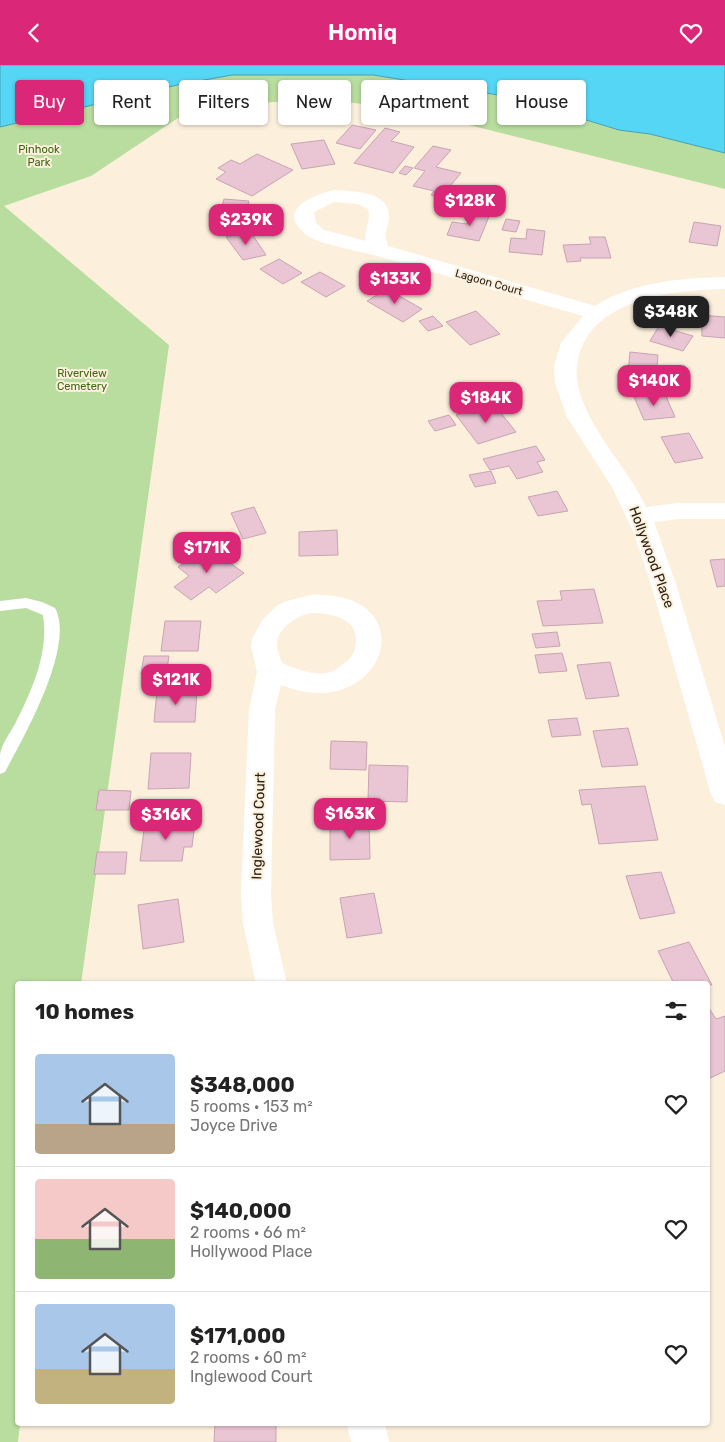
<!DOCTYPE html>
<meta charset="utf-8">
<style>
body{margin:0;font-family:Rubik,sans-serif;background:#f6f6f6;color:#222;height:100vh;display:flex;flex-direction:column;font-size:19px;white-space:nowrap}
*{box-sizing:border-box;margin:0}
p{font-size:16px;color:#767676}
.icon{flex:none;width:28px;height:28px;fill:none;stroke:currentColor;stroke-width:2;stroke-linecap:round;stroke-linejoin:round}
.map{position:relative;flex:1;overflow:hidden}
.sheet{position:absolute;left:15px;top:916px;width:695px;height:445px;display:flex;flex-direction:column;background:#fff;border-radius:5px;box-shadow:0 1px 4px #0004}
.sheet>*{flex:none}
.top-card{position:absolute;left:15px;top:15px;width:695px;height:45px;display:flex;gap:10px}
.price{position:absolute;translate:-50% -42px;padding:0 11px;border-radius:10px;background:#db2777;color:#fff;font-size:16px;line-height:32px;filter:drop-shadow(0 1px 2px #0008)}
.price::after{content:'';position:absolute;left:50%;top:30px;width:15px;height:11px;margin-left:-8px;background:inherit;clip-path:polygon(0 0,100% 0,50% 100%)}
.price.selected{background:#222;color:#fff}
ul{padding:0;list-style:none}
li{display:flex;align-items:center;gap:15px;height:125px;padding:0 20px}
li+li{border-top:1px solid #e0e0e0}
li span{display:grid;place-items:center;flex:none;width:140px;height:100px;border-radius:5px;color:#555}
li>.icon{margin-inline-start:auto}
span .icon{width:60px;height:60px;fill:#fffc;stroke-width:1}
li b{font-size:21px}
h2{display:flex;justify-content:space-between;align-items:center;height:60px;padding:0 20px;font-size:21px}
.tag{padding:0 18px;border-radius:5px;background:#fff;box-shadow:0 1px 4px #0004;font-size:18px;line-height:45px}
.tag.selected{background:#db2777;color:#fff}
header{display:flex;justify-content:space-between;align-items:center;height:65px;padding:0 20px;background:#db2777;color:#fff;font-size:22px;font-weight:600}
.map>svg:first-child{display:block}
</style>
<header><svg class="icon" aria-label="back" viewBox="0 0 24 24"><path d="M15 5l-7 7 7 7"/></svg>Homiq<svg class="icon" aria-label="heart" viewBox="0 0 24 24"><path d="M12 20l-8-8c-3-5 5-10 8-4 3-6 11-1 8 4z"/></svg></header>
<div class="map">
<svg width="725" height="1377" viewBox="0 0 725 1377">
<rect width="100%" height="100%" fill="#fcf0dd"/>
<path fill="#b8dd9e" d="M232,10H373L511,32L619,65L650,69L725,88V124L457,57L388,42L337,36L273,37L207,43L178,53L91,111L4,141L169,280L81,919H18V1359H20L18,1377H0V62L177,20Z"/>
<path fill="#55d6f4" stroke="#489fb1" d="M0,0H725V88L650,69L619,65L511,32L373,10H232L177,20L0,62Z"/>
<path fill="#eac5d4" stroke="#c7a4b2" d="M352,60L376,65L360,84L336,78Z
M385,63L400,67L391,76L414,82L393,108L354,98Z
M324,75L335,99L302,104L291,79Z
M433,81L451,85L436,102L461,108L441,132L431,130L434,126L413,121L425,106L414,103Z
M257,89L293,105L252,131L216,114L226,107L218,103L231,95L240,99Z
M405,101L413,103L406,110L399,108Z
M224,134L249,136L245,154L219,153Z
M453,139L467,142L462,152L448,150Z
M474,146L490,149L479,176L447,170L452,157L467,159Z
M506,154L520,156L516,167L502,165Z
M694,157L721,161L717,181L689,177Z
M527,164L545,166L542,190L509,187L511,173L526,174Z
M250,166L266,190L243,195L226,172Z
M589,172H605L611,193H580L581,196L567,197L563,180L591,179Z
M279,194L302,208L283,219L260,204Z
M320,207L345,221L326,232L301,217Z
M387,224L422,244L403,257L367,236Z
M476,246L500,269L470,280L446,257Z
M701,250L725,252V273L702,271Z
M433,251L443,261L428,266L419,256Z
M659,261L693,271L683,286L650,276Z
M630,287L658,290L656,312L628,309Z
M665,329L675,352L644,355L634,332Z
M493,338L516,367L478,379L456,350Z
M449,350L456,360L435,366L428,356Z
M689,368L703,393L675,398L661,372Z
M536,381L545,395L537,397L543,407L517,414L509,401L490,405L483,394Z
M491,406L496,418L475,422L469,410Z
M557,426L568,446L538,451L528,432Z
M254,442L266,468L243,474L231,448Z
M337,465L338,490L299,491V467Z
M208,482L244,508L216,528L209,522L191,535L174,522L189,511L178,502Z
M725,494V521L717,522L710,495Z
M594,524L603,558L543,561L537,536L562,535L560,526Z
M165,556H201L198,586H161Z
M557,567L560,581L536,583L532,569Z
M562,588L567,606L539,608L535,590Z
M144,591H169L166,610L141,609Z
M610,597L619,631L586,634L577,600Z
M157,625H197L195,657H154Z
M577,653L581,670L552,672L548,655Z
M628,663L638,700L602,702L593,666Z
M331,676L367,677L366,705L330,704Z
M151,688H191L189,723L148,724Z
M369,700L408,701L407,737L368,736Z
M645,721L658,775L599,779L591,739L582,740L579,725Z
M99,725L131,726L129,745H96Z
M369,755L370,794L330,795V756Z
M145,757L195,758L192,782H184L182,796H140Z
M97,787H127L125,809H94Z
M661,807L675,848L640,854L626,811Z
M374,828L382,868L347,873L340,833Z
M178,834L184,877L143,884L138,840Z
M689,877L712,920L674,919L658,886Z
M709,943L716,954L725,951V1006L708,1014Z
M215,1359H276V1377H214Z"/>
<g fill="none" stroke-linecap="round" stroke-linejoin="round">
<path fill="#fff" fill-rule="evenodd" d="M26,533L42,537L55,543C76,581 23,673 5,707L0,709C0,703 0,696 0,690C1,680 10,668 15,659C32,625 49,588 43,550L26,543L0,546V536Z"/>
<path fill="#fff" fill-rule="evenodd" d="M334,125C352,126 389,126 389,151C389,166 382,163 388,181L595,241C632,217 682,213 725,212V224C675,225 595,233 579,290C575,305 576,319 582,334C596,373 628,404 646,442L678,438H725V454H678L654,457L675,516L725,682V740L715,737L711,729L650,516L633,466L612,422L567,352L555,318L554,301L561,278L583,251C513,231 444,210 374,190C359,186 319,179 308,171C274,146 310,131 334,125ZM334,137L358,139L368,144C372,156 363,165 366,176L324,165L316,158L314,147Z
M311,530C429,525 385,662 281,620L275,644L271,829L273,858L287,919H256L243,858L241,829L249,644L257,607L251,581L252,574L263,554L278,540L287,536ZM311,548C331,548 358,553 356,577C355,588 352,593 343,599C338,603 333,607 327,608C311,610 296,604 282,598C280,592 277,585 277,578C278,563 297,550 311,548Z
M347,1359H385L389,1377H351Z"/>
</g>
<g text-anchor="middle" stroke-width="4" stroke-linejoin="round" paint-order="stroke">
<g font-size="11" fill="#3c6512" stroke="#fcf0dd">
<text x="39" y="88">Pinhook<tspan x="39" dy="13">Park</tspan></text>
<text x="82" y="312">Riverview<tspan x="82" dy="13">Cemetery</tspan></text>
</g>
<g font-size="11" fill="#282015" stroke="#fcf0dd">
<text transform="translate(489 217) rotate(16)" y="4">Lagoon Court</text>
</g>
<g font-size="14" fill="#282015" stroke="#fcf0dd">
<text transform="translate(652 492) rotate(70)" y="5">Hollywood Place</text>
<text transform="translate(258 761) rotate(-88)" y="5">Inglewood Court</text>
</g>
</g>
</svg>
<b class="price" style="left:470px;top:162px">$128K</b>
<b class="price" style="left:246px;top:181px">$239K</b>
<b class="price" style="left:395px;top:240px">$133K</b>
<b class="price selected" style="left:671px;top:273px">$348K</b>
<b class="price" style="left:654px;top:342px">$140K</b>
<b class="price" style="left:486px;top:359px">$184K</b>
<b class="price" style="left:207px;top:509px">$171K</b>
<b class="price" style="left:176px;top:641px">$121K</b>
<b class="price" style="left:350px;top:775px">$163K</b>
<b class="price" style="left:166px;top:776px">$316K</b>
<div class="top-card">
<a class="tag selected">Buy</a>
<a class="tag">Rent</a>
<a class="tag">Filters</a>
<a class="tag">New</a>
<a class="tag">Apartment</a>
<a class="tag">House</a>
</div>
<section class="sheet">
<h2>10 homes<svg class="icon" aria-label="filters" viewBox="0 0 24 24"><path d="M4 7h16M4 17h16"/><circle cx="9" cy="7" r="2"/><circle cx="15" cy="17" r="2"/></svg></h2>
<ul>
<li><span style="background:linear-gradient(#a9c7e8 70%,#b9a48a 0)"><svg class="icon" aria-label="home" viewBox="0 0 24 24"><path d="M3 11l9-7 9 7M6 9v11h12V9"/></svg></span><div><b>$348,000</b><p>5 rooms · 153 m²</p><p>Joyce Drive</p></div><svg class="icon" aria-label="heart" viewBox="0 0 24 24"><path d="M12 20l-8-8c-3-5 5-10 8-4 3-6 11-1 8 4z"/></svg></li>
<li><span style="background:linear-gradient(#f6c9c9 60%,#8fb573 0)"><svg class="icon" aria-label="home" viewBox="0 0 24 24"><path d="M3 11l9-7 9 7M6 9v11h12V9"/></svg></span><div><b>$140,000</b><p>2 rooms · 66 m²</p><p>Hollywood Place</p></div><svg class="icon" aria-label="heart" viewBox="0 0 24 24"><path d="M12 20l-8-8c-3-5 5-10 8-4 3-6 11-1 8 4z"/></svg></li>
<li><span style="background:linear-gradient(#a9c7e8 65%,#c2b280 0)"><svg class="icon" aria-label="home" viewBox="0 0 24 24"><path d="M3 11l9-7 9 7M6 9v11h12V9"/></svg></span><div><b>$171,000</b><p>2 rooms · 60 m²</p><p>Inglewood Court</p></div><svg class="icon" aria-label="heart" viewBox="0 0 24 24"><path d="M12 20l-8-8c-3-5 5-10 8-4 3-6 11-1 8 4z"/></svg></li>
</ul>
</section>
</div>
